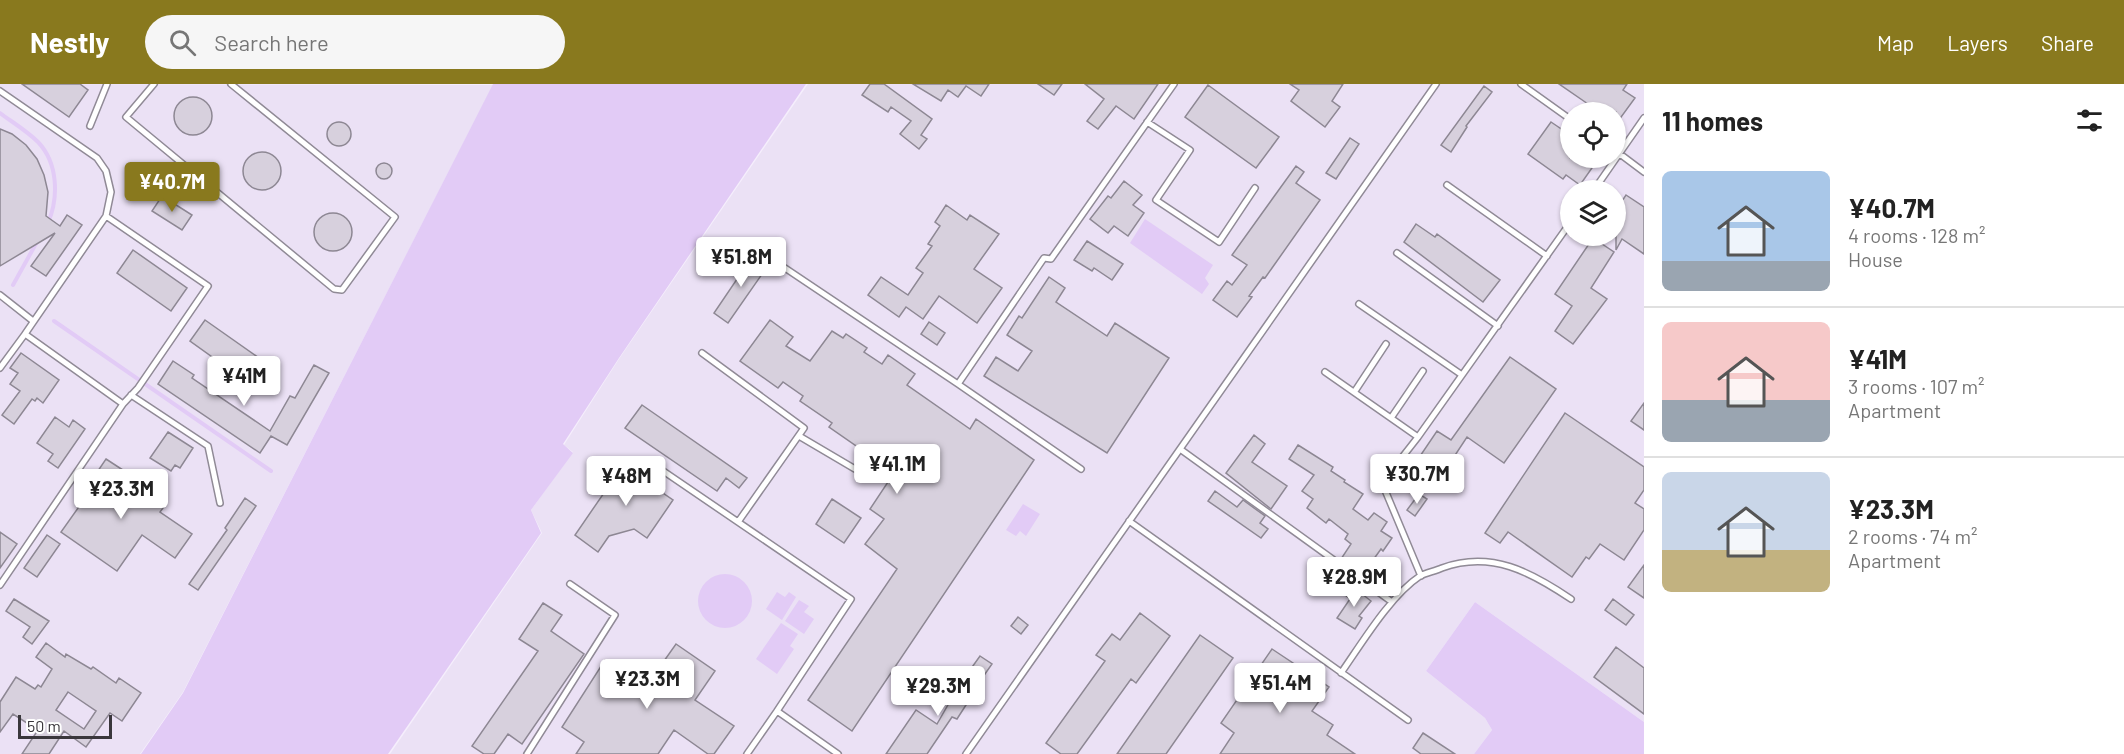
<!DOCTYPE html>
<meta charset="utf-8">
<style>
body{margin:0;font-family:Barlow,sans-serif;background:#f6f6f6;color:#222;height:100vh;display:flex;flex-direction:column;font-size:22px;white-space:nowrap}
*{box-sizing:border-box;margin:0}
p{font-size:20px;color:#767676}
.icon{flex:none;width:33px;height:33px;fill:none;stroke:currentColor;stroke-width:2;stroke-linecap:round;stroke-linejoin:round}
.map{position:relative;flex:1;overflow:hidden}
.side{display:flex;flex-direction:column;background:#fff;width:480px}
.side>*{flex:none}
.fabs{position:absolute;left:1560px;top:18px;display:grid;gap:12px}
.fabs a{display:grid;place-items:center;width:66px;height:66px;border-radius:50%;background:#fff;box-shadow:0 2px 4px #0004;font-size:30px}
.scale{position:absolute;left:18px;bottom:15px;width:94px;box-sizing:border-box;padding-left:6px;border:3px solid #3a373c;border-top:0;font-size:16px;line-height:21px;white-space:nowrap;color:#3a373c;-webkit-text-stroke:4px #fff;paint-order:stroke}
.price{position:absolute;translate:-50% -51px;padding:0 14px;border-radius:6px;background:#fff;color:#222;font-size:20px;line-height:39px;filter:drop-shadow(0 2px 3px #0008)}
.price::after{content:'';position:absolute;left:50%;top:36px;width:18px;height:14px;margin-left:-9px;background:inherit;clip-path:polygon(0 0,100% 0,50% 100%)}
.price.selected{background:#89791e;color:#fff}
ul{padding:0;list-style:none}
li{display:flex;align-items:center;gap:18px;height:150px;padding:0 18px}
li+li{border-top:2px solid #e0e0e0}
li span{display:grid;place-items:center;flex:none;width:168px;height:120px;border-radius:9px;color:#555}
li>.icon{margin-inline-start:auto}
span .icon{width:72px;height:72px;fill:#fffc;stroke-width:1}
li b{font-size:26px}
h2{display:flex;justify-content:space-between;align-items:center;height:72px;padding:0 18px;font-size:26px}
header{display:flex;align-items:center;gap:36px;box-sizing:border-box;height:84px;padding:0 30px;background:#89791e;color:#fff}
header strong{font-size:28px}
nav{display:flex;gap:33px;margin-inline-start:auto;font-size:21px}
.search{width:420px;height:54px;background:#f6f6f6;display:flex;align-items:center;gap:15px;box-sizing:border-box;padding:0 21px;border-radius:33px;color:#767676;font-size:22px}
main{display:flex;flex:1;min-height:0}
.map>svg:first-child{display:block}
</style>
<header>
<strong>Nestly</strong>
<div class="search"><svg class="icon" aria-label="search" viewBox="0 0 24 24"><circle cx="10" cy="10" r="6"/><path d="M15 15l6 6"/></svg>Search here</div>
<nav><a>Map</a><a>Layers</a><a>Share</a></nav>
</header>
<main>
<div class="map">
<svg width="1644" height="670" viewBox="0 0 1644 670">
<rect width="100%" height="100%" fill="#f5eefc"/>
<path fill="#ebe1f5" fill-rule="evenodd" d="M0,0L493,1L183,608L140,670H0Z
M808,0H1644V638L1475,518L1426,587L1485,634L1492,646L1474,670H390L542,449L531,426L573,368L564,361L619,275ZM1570,28H1616V74H1570ZM1570,106H1616V152H1570Z"/>
<path fill="#e2cbf6" d="M493,0H806L619,274L563,360L573,369L531,426L541,449L388,670H141L183,609Z
M1145,135L1213,181L1205,194L1209,200L1202,210L1130,159Z
M1023,420L1040,430L1026,452L1020,447L1016,452L1006,446Z
M698 517a27 27 0 1 1 54 0a27 27 0 1 1-54 0Z
M777,508L785,513L789,508L796,513L782,536L766,525Z
M799,516L809,522L804,528L814,535L804,550L785,537Z
M1475,518L1644,638V670H1474L1492,646L1485,634L1426,587Z
M781,539L798,550L790,562L794,565L777,590L756,575Z"/>
<g fill="none" stroke-linecap="round" stroke-linejoin="round">
<path stroke="#e2cbf6" stroke-width="4" d="M0,29C12,38 27,47 38,58C58,79 59,113 48,139
M13,201L38,156
M54,237L271,387"/>
</g>
<path fill="#d7d0dd" stroke="#8d8793" stroke-width="1.5" fill-rule="evenodd" d="M22,0H80L88,6L69,33Z
M870,0H884L932,35L921,51L927,55L919,65L900,50L911,37L891,23L888,28L862,11Z
M913,0H989L981,12L966,2L958,13L948,6L941,17Z
M1038,0H1062L1054,11Z
M1085,0H1158L1134,35L1116,22L1098,45L1087,37L1104,15Z
M1290,0H1343L1332,17L1340,23L1325,43L1291,17L1299,6Z
M1559,0H1627L1623,6L1635,14L1616,40V28H1595L1586,22L1588,20Z
M1208,1L1279,53L1256,84L1185,33Z
M1484,2L1492,8L1466,42L1467,43L1451,68L1441,61Z
M174 32a19 19 0 1 1 38 0a19 19 0 1 1-38 0Z
M1551,38L1570,51V74H1599L1580,101L1566,91L1563,95L1528,70Z
M327 50a12 12 0 1 1 24 0a12 12 0 1 1-24 0Z
M0,45L12,50L26,61L37,75L44,91L48,108L46,132L60,142L67,131L82,141L46,192L31,182L55,149L0,182Z
M1350,54L1359,60L1336,95L1326,89Z
M243 87a19 19 0 1 1 38 0a19 19 0 1 1-38 0Z
M376 87a8 8 0 1 1 16 0a8 8 0 1 1-16 0Z
M1296,82L1304,88L1296,99L1320,116L1265,194L1263,193L1249,212L1252,213L1237,233L1213,216L1227,197L1232,201L1247,181L1232,171Z
M1124,97L1142,111L1133,121L1144,129L1128,152L1114,142L1108,149L1090,135L1108,112L1111,114Z
M1626,111L1644,123V170L1622,155L1616,166V126Z
M162,112L192,131L182,146L152,127Z
M946,121L967,136L970,131L999,150L974,185L1002,204L977,239L939,212L923,235L906,223L899,233L868,211L881,193L908,211L923,189L916,184L932,162L928,160L940,142L935,138Z
M314 148a19 19 0 1 1 38 0a19 19 0 1 1-38 0Z
M1416,140L1435,153L1437,150L1500,196L1483,218L1404,158Z
M1593,154L1614,168L1591,204L1607,215L1573,260L1555,247L1572,222L1555,210Z
M1087,157L1123,180L1112,196L1094,184L1092,187L1074,176Z
M133,166L187,204L171,227L117,189Z
M754,170L769,180L728,239L714,229Z
M1049,193L1065,204L1056,218L1107,252L1115,239L1169,274L1107,369L984,292L996,273L1018,287L1032,267L1007,251L1019,232L1022,234Z
M205,236L276,286L261,308L190,257Z
M770,236L793,253L786,262L810,277L832,247L843,254L846,250L867,264L864,268L882,280L888,271L915,290L907,301L970,345L976,335L1034,376L852,647L808,616L897,485L865,460L884,435L870,425L890,395L877,387L882,380L829,343L832,339L800,317L803,312L783,298L778,304L740,277Z
M929,238L945,249L937,261L921,250Z
M21,269L59,296L43,319L37,314L35,317L32,315L14,340L2,331L20,307L10,300L18,289L10,284Z
M1510,273L1556,305L1504,379L1467,353L1444,388L1438,385L1426,402L1411,392L1417,383L1414,381L1437,347L1451,356Z
M173,277L194,291L192,294L270,347L290,312L295,314L314,281L329,289L287,361L271,352L260,369L158,300Z
M1644,319V346L1631,337Z
M642,321L747,394L739,404L726,394L717,407L625,344Z
M1565,329L1644,383V406L1635,419L1644,425V446L1624,476L1600,460L1589,475L1586,473L1572,493L1508,448L1500,459L1485,449Z
M55,333L69,343L73,336L85,345L58,384L48,377L53,370L37,359Z
M168,348L193,364L180,384L175,381L171,387L150,374Z
M1254,351L1265,360L1252,378L1287,402L1271,425L1226,389Z
M1298,361L1333,383L1331,387L1345,396L1344,398L1363,410L1353,425L1368,436L1374,429L1387,438L1381,447L1392,454L1383,467L1381,465L1363,490L1341,475L1351,460L1345,455L1348,450L1329,435L1326,439L1307,424L1313,415L1302,407L1314,391L1289,375Z
M628,374L664,401L660,407L673,416L647,454L634,445L609,452L598,468L575,451Z
M106,375L129,390L124,396L163,424L160,428L192,450L175,474L142,451L117,487L61,448L93,403L89,400Z
M1215,407L1237,423L1243,416L1265,432L1260,439L1268,445L1261,454L1208,417Z
M1419,410L1427,415L1415,432L1407,426Z
M245,414L256,422L198,506L189,500L227,446L225,444Z
M832,415L861,434L844,459L816,440Z
M0,448L17,460L0,484Z
M47,451L60,460L37,493L24,484Z
M1644,481V514L1628,503Z
M1352,502L1371,517L1359,532L1362,534L1355,545L1337,534L1350,515L1345,511Z
M14,515L49,537L32,560L23,553L30,543L6,527Z
M1613,515L1634,531L1626,541L1605,526Z
M543,519L562,531L551,547L584,570L522,660L508,650L494,670H484L472,662L538,567L519,555Z
M1140,529L1170,552L1136,599L1131,595L1077,670H1061L1046,659L1105,577L1096,571L1112,550L1120,556Z
M1018,533L1028,541L1021,550L1011,542Z
M1200,551L1233,574L1166,670H1117Z
M46,559L65,573L66,570L91,585L93,583L116,599L119,594L141,609L122,637L110,629L86,663L64,647L49,670H22L38,646L13,630L0,648V618L16,593L35,605L38,601L41,603L52,585L36,573ZM68,608L96,627L84,645L56,626Z
M676,560L715,587L695,616L734,642L714,670H708L674,646L658,670H576L584,658L562,643L605,576L643,602L645,599L647,601Z
M1616,563L1644,584V630L1594,593Z
M1272,565L1329,603L1312,627L1333,641L1327,651L1355,670H1220L1234,649L1221,639Z
M980,572L992,580L964,620L966,621L957,635L952,633L927,670H886L916,626L937,640L960,600Z
M1423,649L1455,670H1421L1413,664Z"/>
<g fill="none" stroke-linecap="round" stroke-linejoin="round">
<g stroke="#908a96" stroke-width="8">
<path id="service" d="M154,0L126,33L334,205L342,206L395,133L231,0
M1521,0L1570,35
M0,7L97,74L106,87L111,108L106,132L25,250L123,320
M1147,38L1190,66L1156,116L1219,158L1255,104
M90,42L107,0
M1616,67L1644,88
M1447,101L1547,172
M1594,106L1644,34
M1397,169L1498,242
M785,184L958,300L1081,385
M0,211L33,237
M1359,220L1462,291
M702,269L804,344L738,438
M0,284L25,250
M1325,288L1418,353
M958,300L1044,174L1051,175L1174,0
M1355,307L1386,260
M131,311L208,362L220,419
M1391,334L1423,287
M799,352L855,385
M1180,365L1392,518
M650,378L851,515L777,627
M1129,437L1408,636
M1421,492L1382,399L1418,353L1570,139
M0,501L123,320L138,304L208,202L106,132
M1341,589C1362,559 1390,512 1420,492C1426,489 1435,487 1442,484C1491,466 1531,488 1571,515
M527,670L615,531L570,500
M747,670L777,627L838,670
M966,670L1436,0"/>
</g>
<use href="#service" stroke="#fff" stroke-width="5"/>
</g>
</svg>
<div class="fabs">
<a><svg class="icon" aria-label="locate" viewBox="0 0 24 24"><circle cx="12" cy="12" r="6"/><path d="M12 2v4M12 18v4M2 12h4M18 12h4"/></svg></a>
<a><svg class="icon" aria-label="layers" viewBox="0 0 24 24"><path d="M12 4l9 5-9 5-9-5zM3 14l9 5 9-5"/></svg></a>
</div>
<div class="scale">50 m</div>
<b class="price selected" style="left:172px;top:129px">¥40.7M</b>
<b class="price" style="left:741px;top:204px">¥51.8M</b>
<b class="price" style="left:244px;top:323px">¥41M</b>
<b class="price" style="left:897px;top:411px">¥41.1M</b>
<b class="price" style="left:1417px;top:421px">¥30.7M</b>
<b class="price" style="left:626px;top:423px">¥48M</b>
<b class="price" style="left:121px;top:436px">¥23.3M</b>
<b class="price" style="left:1354px;top:524px">¥28.9M</b>
<b class="price" style="left:647px;top:626px">¥23.3M</b>
<b class="price" style="left:1280px;top:630px">¥51.4M</b>
<b class="price" style="left:938px;top:633px">¥29.3M</b>
</div>
<section class="side">
<h2>11 homes<svg class="icon" aria-label="filters" viewBox="0 0 24 24"><path d="M4 7h16M4 17h16"/><circle cx="9" cy="7" r="2"/><circle cx="15" cy="17" r="2"/></svg></h2>
<ul>
<li><span style="background:linear-gradient(#a9c7e8 75%,#9aa5b1 0)"><svg class="icon" aria-label="home" viewBox="0 0 24 24"><path d="M3 11l9-7 9 7M6 9v11h12V9"/></svg></span><div><b>¥40.7M</b><p>4 rooms · 128 m²</p><p>House</p></div></li>
<li><span style="background:linear-gradient(#f6c9c9 65%,#9aa5b1 0)"><svg class="icon" aria-label="home" viewBox="0 0 24 24"><path d="M3 11l9-7 9 7M6 9v11h12V9"/></svg></span><div><b>¥41M</b><p>3 rooms · 107 m²</p><p>Apartment</p></div></li>
<li><span style="background:linear-gradient(#c9d6e8 65%,#c2b280 0)"><svg class="icon" aria-label="home" viewBox="0 0 24 24"><path d="M3 11l9-7 9 7M6 9v11h12V9"/></svg></span><div><b>¥23.3M</b><p>2 rooms · 74 m²</p><p>Apartment</p></div></li>
</ul>
</section>
</main>
